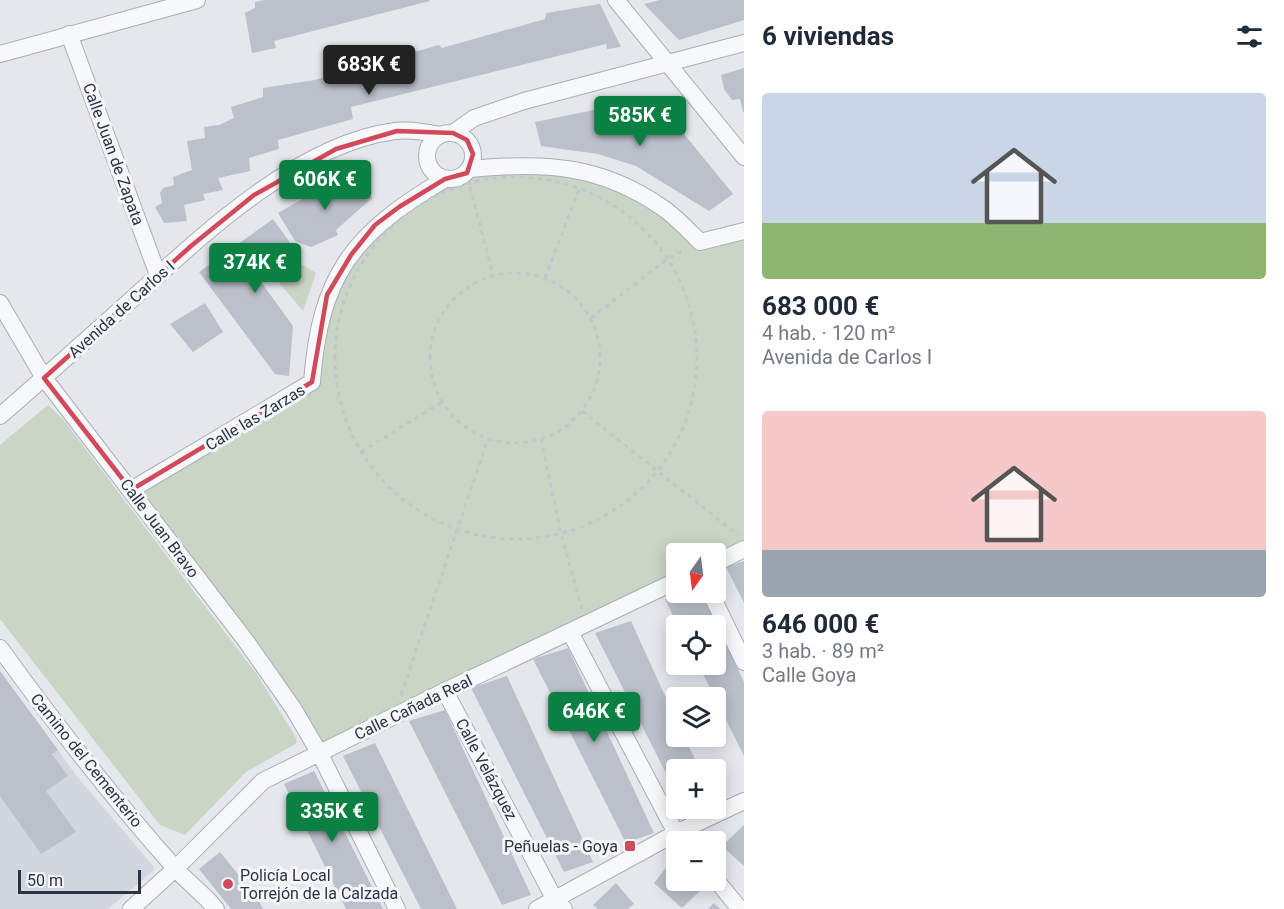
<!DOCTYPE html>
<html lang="es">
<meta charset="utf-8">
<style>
body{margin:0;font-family:Roboto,sans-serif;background:#f2f2f3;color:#1f2937;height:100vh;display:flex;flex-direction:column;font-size:22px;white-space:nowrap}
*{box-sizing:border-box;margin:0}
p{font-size:20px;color:#747a83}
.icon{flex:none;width:33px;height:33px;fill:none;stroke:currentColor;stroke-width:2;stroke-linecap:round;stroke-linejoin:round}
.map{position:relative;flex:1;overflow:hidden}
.drawer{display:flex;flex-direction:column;background:#fff;width:540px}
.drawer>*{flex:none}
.needle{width:39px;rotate:194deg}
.buttons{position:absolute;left:666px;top:543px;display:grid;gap:12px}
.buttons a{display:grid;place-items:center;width:60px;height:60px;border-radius:6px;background:#fff;box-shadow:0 3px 15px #0003;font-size:30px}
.scale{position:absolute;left:18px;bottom:15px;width:123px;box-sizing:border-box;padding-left:6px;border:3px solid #2b3445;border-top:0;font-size:16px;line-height:21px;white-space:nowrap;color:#2b3445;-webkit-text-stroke:4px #f4f6f9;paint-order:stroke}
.price{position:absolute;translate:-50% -51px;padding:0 14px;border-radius:6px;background:#0b8043;color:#fff;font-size:20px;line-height:39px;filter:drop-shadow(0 2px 3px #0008)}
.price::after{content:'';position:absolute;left:50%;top:36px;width:18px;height:14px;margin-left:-9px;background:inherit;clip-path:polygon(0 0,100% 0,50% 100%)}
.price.current{background:#222;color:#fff}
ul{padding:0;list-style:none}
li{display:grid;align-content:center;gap:12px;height:318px;padding:0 18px}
li span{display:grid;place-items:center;height:186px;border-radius:6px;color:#555}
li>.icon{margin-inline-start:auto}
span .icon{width:108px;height:108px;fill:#fffc;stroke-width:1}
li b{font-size:26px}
h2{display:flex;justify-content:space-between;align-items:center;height:72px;padding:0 18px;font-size:26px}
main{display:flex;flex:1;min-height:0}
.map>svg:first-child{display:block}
</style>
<main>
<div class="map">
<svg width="744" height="909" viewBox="0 0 744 909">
<rect width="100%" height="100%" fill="#e4e7ec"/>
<path fill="#d2d6de" d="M0,671L79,779L154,867V870L108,909H0Z"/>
<path fill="#c9d6c5" d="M521,164L628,187L700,241L744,231V549L716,563V554H676V582L320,754L131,490L312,382L314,361L351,255L452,180L467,173Z
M296,261L316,273L303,311L272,274Z
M48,405L62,418L258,676L296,738L297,743L246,772L185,835L160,825L0,619V445Z"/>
<path fill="#bbc0ca" d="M265,0H429L430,1L274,41L276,48L252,53L245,13L255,8V2Z
M660,0H744V20L679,40L644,4Z
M600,4L621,47L607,49L606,44L351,107L353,119L278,140L279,149L249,158L250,171L218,178L223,190L203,194L205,200L184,205L187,221L164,223L155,207L162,203L160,193L163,188L174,185L173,177L192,170L187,141L205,138L204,127L219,125L234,118L231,107L263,97V88L315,80L439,45L442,48L545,19L546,13Z
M744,68V112H743L740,99L732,100L724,89L721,75Z
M648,99L658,102L733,194L709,211L636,166L598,154L541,146L535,122Z
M362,176L372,198L336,230L338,235L311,247L295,241L278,213L331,183Z
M273,219L291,244L282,249L286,256L259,279L254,274L246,279L252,287L261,282L293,326L289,376L275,374L199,272Z
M205,303L223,332L193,352L170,324Z
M744,561V603L726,567Z
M687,592H702L744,682V756L698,664H716V626H678L665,599Z
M631,621L676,720V736H684L700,770H676V793L595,633Z
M568,648L654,833L626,843L533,659Z
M0,671L58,750L52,754L68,776L46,791L76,832L41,854L0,796Z
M507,676L593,862L564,872L471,688Z
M445,710L531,895L502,905L409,721Z
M375,743L457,909H421L343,756Z
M314,771L383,909H346L284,784Z
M684,808H710L711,809L688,817Z
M744,825V866L722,846Z
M220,852L258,899L263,909H231L199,869Z
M672,860L676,864V880H693L702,889L682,908L654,883Z
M616,883L634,904L628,909H598L593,905Z
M714,903L720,909H708Z"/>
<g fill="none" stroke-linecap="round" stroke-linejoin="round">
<g stroke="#a9aeb7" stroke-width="18">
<path id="minor" d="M616,0L744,157
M69,34L158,275
M0,54L197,0
M427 156a23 23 0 1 1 46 0a23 23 0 1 1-46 0Z
M453,133L474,118L524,101L744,43
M470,169C543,162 600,164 663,208C676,217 688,230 700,242L744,231
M0,303L44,378L246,641L293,708L320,754L397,909
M0,416C44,378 87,339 130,301C200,237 297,144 395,131C410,129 426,132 440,135
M131,490L312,382C320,275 353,233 445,179
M716,563L744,549
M710,592L744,662
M570,632L676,833L683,842
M0,648C54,723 113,798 174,867C187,882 203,893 216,909
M445,691L555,900L564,909
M716,880L740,909
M131,909L175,869L263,781L445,691L676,581
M537,909L676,833L744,801"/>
</g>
<path stroke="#c2c5cb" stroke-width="3" stroke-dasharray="4.5 4.5" stroke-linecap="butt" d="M335 358a181 181 0 1 1 362 0a181 181 0 1 1-362 0Z
M470,187L493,275
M430 358a85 85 0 1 1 170 0a85 85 0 1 1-170 0Z
M545,278L579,189
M591,318L669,258L686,249
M582,411L738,535
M541,439L561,534L582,609
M361,452L442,402
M401,695L488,439"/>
<use href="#minor" stroke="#f7f8fa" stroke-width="16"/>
</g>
<path fill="none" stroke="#d1495b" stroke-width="4.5" stroke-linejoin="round" d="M397,131L453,133L467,140L473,154L467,173L445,179L399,207L375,225L351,255L327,295L312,382L131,490L44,378L191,246L254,195L336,149Z"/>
<g fill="#d1495b" stroke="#f4f6f9" stroke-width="2">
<rect x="624" y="840" width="12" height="12" rx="3"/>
<circle cx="228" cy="884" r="6"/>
</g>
<g text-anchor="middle" stroke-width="6" stroke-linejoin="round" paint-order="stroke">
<g font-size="16" fill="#2b3445" stroke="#f4f6f9">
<text transform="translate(114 154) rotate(70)" y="6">Calle Juan de Zapata</text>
<text transform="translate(121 309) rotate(-42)" y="6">Avenida de Carlos I</text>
<text transform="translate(255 417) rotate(-31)" y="6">Calle las Zarzas</text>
<text transform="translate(160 528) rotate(53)" y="6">Calle Juan Bravo</text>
<text transform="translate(413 707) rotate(-26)" y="6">Calle Cañada Real</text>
<text transform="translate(87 760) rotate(51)" y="6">Camino del Cementerio</text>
<text transform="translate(487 769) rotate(62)" y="6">Calle Velázquez</text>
</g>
<g font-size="16" fill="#2b3445" stroke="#f4f6f9" text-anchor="end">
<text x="618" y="852">Peñuelas - Goya</text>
<text x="240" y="881" text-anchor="start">Policía Local<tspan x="240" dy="18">Torrejón de la Calzada</tspan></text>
</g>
</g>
</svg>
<div class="buttons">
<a><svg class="needle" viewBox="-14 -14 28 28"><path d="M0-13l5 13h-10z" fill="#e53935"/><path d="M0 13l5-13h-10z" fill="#747a83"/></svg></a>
<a><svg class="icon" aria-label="locate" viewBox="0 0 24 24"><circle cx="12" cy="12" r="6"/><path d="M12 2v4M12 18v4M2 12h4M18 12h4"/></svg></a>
<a><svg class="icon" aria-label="layers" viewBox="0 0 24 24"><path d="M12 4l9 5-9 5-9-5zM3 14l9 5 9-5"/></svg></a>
<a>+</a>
<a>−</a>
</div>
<div class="scale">50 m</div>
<b class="price current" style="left:369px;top:96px">683K €</b>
<b class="price" style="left:640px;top:147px">585K €</b>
<b class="price" style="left:325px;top:211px">606K €</b>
<b class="price" style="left:255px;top:294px">374K €</b>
<b class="price" style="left:594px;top:743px">646K €</b>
<b class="price" style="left:332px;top:843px">335K €</b>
</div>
<section class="drawer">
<h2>6 viviendas<svg class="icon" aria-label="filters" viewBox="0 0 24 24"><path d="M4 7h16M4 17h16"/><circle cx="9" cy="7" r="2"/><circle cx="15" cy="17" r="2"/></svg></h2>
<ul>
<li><span style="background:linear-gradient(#c9d6e8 70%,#8fb573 0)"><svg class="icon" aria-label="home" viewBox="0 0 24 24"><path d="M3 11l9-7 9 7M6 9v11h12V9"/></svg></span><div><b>683 000 €</b><p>4 hab. · 120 m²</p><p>Avenida de Carlos I</p></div></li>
<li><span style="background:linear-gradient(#f6c9c9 75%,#9aa5b1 0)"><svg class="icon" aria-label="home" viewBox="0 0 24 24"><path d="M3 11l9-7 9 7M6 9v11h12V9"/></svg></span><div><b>646 000 €</b><p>3 hab. · 89 m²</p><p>Calle Goya</p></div></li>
</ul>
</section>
</main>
